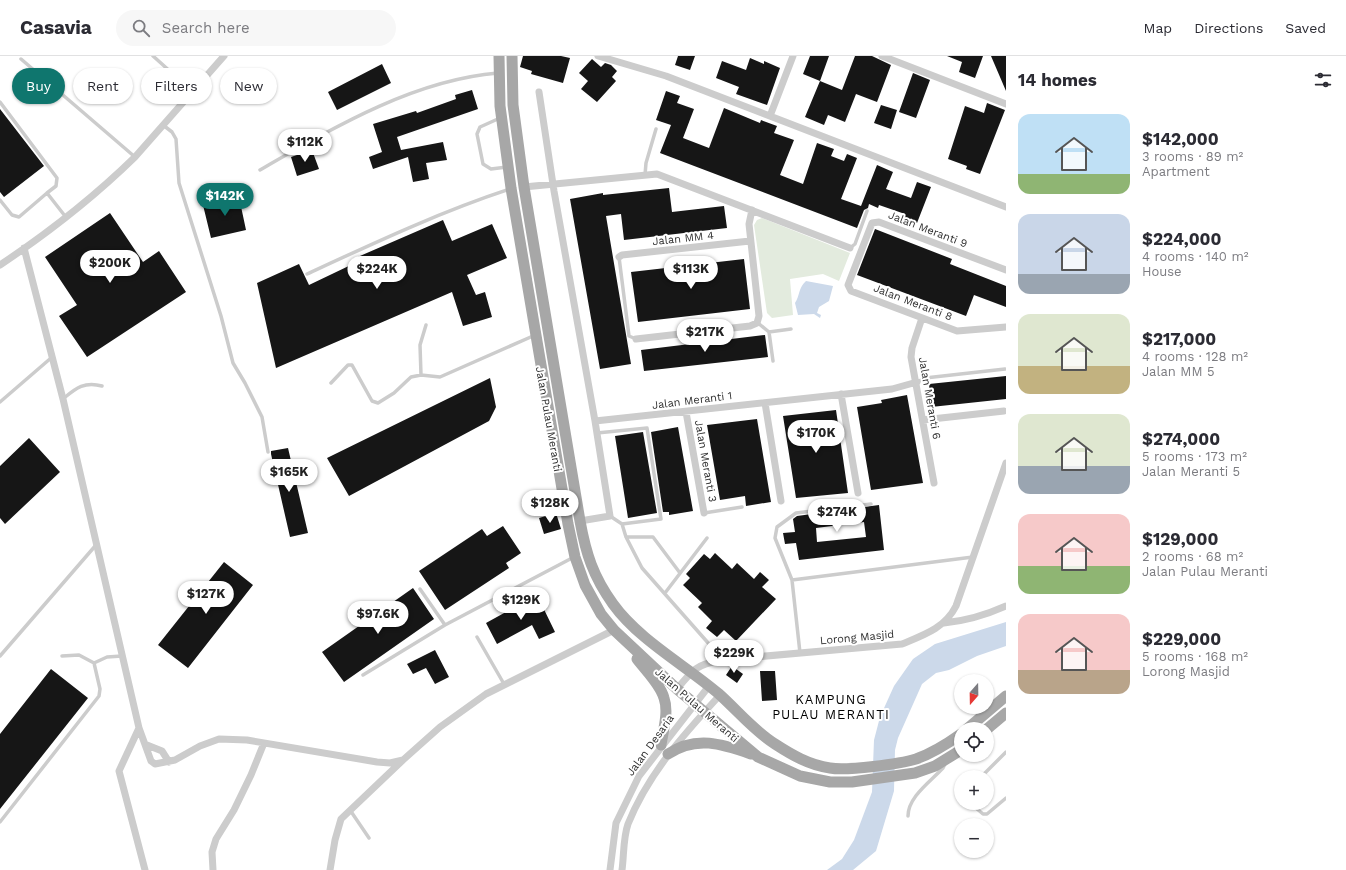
<!DOCTYPE html>
<meta charset="utf-8">
<style>
body{margin:0;font-family:"Work Sans",sans-serif;background:#f7f7f7;color:#2b2b33;height:100vh;display:flex;flex-direction:column;font-size:15px;white-space:nowrap}
*{box-sizing:border-box;margin:0}
p{font-size:13px;color:#7c7c81}
.icon{flex:none;width:22px;height:22px;fill:none;stroke:currentColor;stroke-width:2;stroke-linecap:round;stroke-linejoin:round}
.map{position:relative;flex:1;overflow:hidden}
.panel{display:flex;flex-direction:column;background:#fff;width:340px}
.panel>*{flex:none}
.hud{position:absolute;left:12px;top:12px;width:380px;height:36px;display:flex;gap:8px}
.needle{width:26px;rotate:200deg}
.tools{position:absolute;left:954px;top:618px;display:grid;gap:8px}
.tools a{display:grid;place-items:center;width:40px;height:40px;border-radius:50%;background:#fff;box-shadow:0 1px 3px #0004;font-size:20px}
.price{position:absolute;translate:-50% -34px;padding:0 9px;border-radius:14px;background:#fff;color:#222;font-size:13px;line-height:26px;filter:drop-shadow(0 1px 2px #0008)}
.price::after{content:'';position:absolute;left:50%;top:24px;width:12px;height:9px;margin-left:-6px;background:inherit;clip-path:polygon(0 0,100% 0,50% 100%)}
.price.on{background:#0f766e;color:#fff}
ul{padding:0;list-style:none}
li{display:flex;align-items:center;gap:12px;height:100px;padding:0 12px}
li span{display:grid;place-items:center;flex:none;width:112px;height:80px;border-radius:12px;color:#555}
li>.icon{margin-inline-start:auto}
span .icon{width:48px;height:48px;fill:#fffc;stroke-width:1}
li b{font-size:17px}
h2{display:flex;justify-content:space-between;align-items:center;height:48px;padding:0 12px;font-size:17px}
.pill{padding:0 14px;border-radius:18px;background:#fff;box-shadow:0 1px 3px #0004;font-size:14px;line-height:36px}
.pill.on{background:#0f766e;color:#fff}
header{display:flex;align-items:center;gap:24px;box-sizing:border-box;height:56px;padding:0 20px;background:#fff;border-bottom:1px solid #e1e1e2}
header strong{font-size:19px}
nav{display:flex;gap:22px;margin-inline-start:auto;font-size:14px}
.search{width:280px;height:36px;background:#f7f7f7;display:flex;align-items:center;gap:10px;box-sizing:border-box;padding:0 14px;border-radius:22px;color:#7c7c81;font-size:15px}
main{display:flex;flex:1;min-height:0}
.map>svg:first-child{display:block}
</style>
<header>
<strong>Casavia</strong>
<div class="search"><svg class="icon" aria-label="search" viewBox="0 0 24 24"><circle cx="10" cy="10" r="6"/><path d="M15 15l6 6"/></svg>Search here</div>
<nav><a>Map</a><a>Directions</a><a>Saved</a></nav>
</header>
<main>
<div class="map">
<svg width="1006" height="814" viewBox="0 0 1006 814">
<rect width="100%" height="100%" fill="#fff"/>
<path fill="#e3ebde" d="M762,162L850,197L839,225L823,218L790,223L793,259L772,262L767,257L754,169L757,164Z"/>
<path fill="#ccd9ea" d="M806,225L833,230L829,245L819,251L817,257L821,259L820,262L814,258L798,259L795,247C800,240 798,232 806,225Z
M1006,566V590L977,600L949,614L936,617L922,628L898,682L895,694L894,735L876,795L853,814H827L842,803L854,784L872,736L874,684L880,661L894,630L913,603L935,588Z"/>
<path fill="#161616" fill-rule="evenodd" d="M523,0H561L570,2L563,27L531,18L532,15L520,11Z
M678,0H695L690,14L675,9Z
M810,0H829L820,25L803,18Z
M855,0H872L891,9L877,46L856,38L845,66L828,59L824,69L805,61L820,25L842,34Z
M947,0H983L975,22L959,16L962,6Z
M991,0H1006V35Z
M750,2L764,8V5L780,12L767,49L736,38L739,31L716,22L722,5L746,14Z
M592,3L601,11L605,7L611,9L617,15L612,21L616,25L597,46L581,33L588,25L579,17Z
M382,8L391,27L337,54L328,36Z
M913,17L930,24L916,62L899,56Z
M472,34L478,53L397,81L401,94L443,86L447,104L426,107L429,123L413,126L408,101L373,113L369,101L382,96L373,68L416,55L417,57L456,43L455,39Z
M666,35L680,40L677,47L694,53L683,82L709,92L724,52L760,67L761,64L777,70L774,77L794,84L780,119L803,128L817,87L834,93L831,100L844,105L847,98L857,102L841,143L861,150L877,109L893,116L886,133L911,142L917,126L931,131L917,167L903,161L905,158L879,149L878,152L869,148L868,152L864,154L857,172L660,97L671,69L656,64Z
M987,47L1005,54L980,118L966,113L967,110L948,103L965,50L984,57Z
M881,49L897,54L891,73L874,67Z
M0,53L44,110L4,141L0,136Z
M312,94L319,113L297,120L291,101Z
M669,132L672,156L724,150L727,172L624,184L621,158L606,160L631,308L600,313L570,143L603,137V139Z
M239,141L246,174L211,182L203,149Z
M110,157L143,206L159,195L186,236L87,301L59,260L77,249L45,201Z
M443,164L452,185L492,168L507,202L467,219L476,239L485,236L492,261L463,270L452,236L276,312L257,227L299,208L309,229L355,207L353,203Z
M875,173L952,203L950,208L1006,230V251L974,239L966,260L857,219Z
M744,203L750,253L638,266L631,216Z
M765,279L768,301L644,315L641,294Z
M1006,320V343L931,351L929,328Z
M490,322L496,351L489,365L349,440L327,402Z
M907,339L923,427L871,434L857,351L882,347L881,344Z
M836,354L848,437L796,442L783,360Z
M757,363L771,446L746,450L745,440L720,444L707,369Z
M678,371L693,455L669,459V456H663L651,376Z
M643,376L657,457L628,462L615,380Z
M29,382L60,416L5,468L0,462V410Z
M288,392L308,477L290,481L271,398V395Z
M879,449L884,494L799,504L796,487L785,488L783,477L795,476L793,463L797,460ZM864,466L866,481L817,486L816,472Z
M556,457L561,473L544,478L539,462Z
M503,470L521,497L506,507L509,512L445,554L419,515L482,473L487,480Z
M715,497L732,513L737,507L754,523L760,516L769,524L762,531L776,543L736,585L724,574L717,581L706,572L712,565L698,551L702,547L683,529L690,522L686,518L704,498L710,503Z
M224,506L253,529L188,612L158,589Z
M413,532L434,563L344,626L322,596Z
M537,539L555,576L539,583L532,569L497,588L486,567Z
M435,594L449,621L435,628L426,612L413,618L407,608Z
M732,610L743,618L737,627L726,619Z
M51,613L88,642L0,753V678Z
M760,615H775L777,644L762,645Z"/>
<g fill="none" stroke-linecap="round" stroke-linejoin="round">
<path stroke="#ccc" stroke-width="3.5" d="M153,0L192,35
M21,3L135,101
M0,46L57,122L56,130L47,137L65,160
M500,62L480,71L477,78L483,108L491,113L507,111
M163,69L172,76L176,83L179,127L221,260L233,307L245,327L262,361L268,396
M260,114C333,72 413,24 498,17
M645,119L646,107L656,73
M0,144L12,159L19,161L47,137
M850,192L855,188L867,155
M619,201L629,280L636,283
M307,218C374,187 440,156 510,133
M758,267L769,276L791,273
M769,276L773,305
M421,319L420,289L426,269
M917,326L925,322L1005,313
M331,327L348,309H352L372,345L378,347L394,337L411,321L421,319L440,321L533,280
M64,342C76,332 85,325 102,330
M0,346L51,302
M597,377L647,372L661,463L622,468
M704,457L742,451
M610,460L622,468L626,481L642,512L717,597L721,604
M626,481H653L680,517
M792,524L973,501
M420,533L445,569
M665,537L707,482
M477,581L504,628
M800,597L792,524L775,482L777,471L796,457L871,448
M0,600L96,489
M94,607L107,601L122,600
M363,619L445,569L574,501
M981,721L1006,696
M970,747L983,758H987L1006,742
M350,754L369,782
M908,760C908,741 930,726 943,712L945,708
M0,766L99,640L100,633L94,607L79,599L62,600"/>
<path stroke="#ccc" stroke-width="7" d="M598,0L666,20L1006,151
M882,0L1006,48
M539,36L554,135L595,365
M770,60L793,0
M524,131L657,118L850,192
M24,192L63,343L139,672L151,705L155,708L175,704L200,690L219,683L247,684L377,706L390,707L403,704L440,671L486,638L614,574
M619,201L622,199L750,185
M0,209C48,177 94,141 135,101L224,0
M1006,214L879,166L872,167L848,229L851,235L957,275L1006,271
M922,262L912,292L911,301L934,427
M636,283L750,270L757,267L759,260L749,168L752,154
M841,338L858,437
M765,347L781,445
M686,356L704,457
M923,364L1004,355
M580,465L610,460L595,365L892,333L917,326
M944,567C966,565 986,559 1006,550
M677,633C693,613 696,609 721,604L902,588C924,579 945,572 956,550L1006,407
M139,672L119,715L145,814
M147,689L162,695L169,706
M213,814L212,796L216,783L234,754L251,719L264,687
M330,814L335,784L341,763L403,704
M610,814L616,767L639,720L709,630
M622,814C624,800 623,782 628,768C648,718 684,678 720,639"/>
<path stroke="#a7a7a7" stroke-width="11" d="M499,0L500,50L511,132L568,468L575,501L585,529L601,558L614,574L677,633L758,701L800,720L830,726H852L915,717L935,710L961,694
M512,0L513,49L524,131L580,465C586,498 593,520 613,548C639,584 685,609 719,638C737,654 754,675 775,688C792,699 809,709 830,712C847,715 900,708 916,703C933,697 947,688 961,678
M637,603C646,615 660,628 664,642C669,656 663,675 661,689
M967,673L1006,640
M987,673L1006,657
M668,698C696,679 722,688 751,698"/>
</g>
<g text-anchor="middle" stroke-width="4" stroke-linejoin="round" paint-order="stroke">
<g font-size="11" fill="#2f2f2f" stroke="#fff">
<text transform="translate(928 173) rotate(21)" y="4">Jalan Meranti 9</text>
<text transform="translate(683 182) rotate(-6)" y="4">Jalan MM 4</text>
<text transform="translate(913 246) rotate(21)" y="4">Jalan Meranti 8</text>
<text transform="translate(930 342) rotate(80)" y="4">Jalan Meranti 6</text>
<text transform="translate(692 344) rotate(-7)" y="4">Jalan Meranti 1</text>
<text transform="translate(549 363) rotate(80)" y="4">Jalan Pulau Meranti</text>
<text transform="translate(706 405) rotate(80)" y="4">Jalan Meranti 3</text>
<text transform="translate(857 581) rotate(-5)" y="4">Lorong Masjid</text>
<text transform="translate(697 649) rotate(41)" y="4">Jalan Pulau Meranti</text>
<text transform="translate(650 689) rotate(-54)" y="4">Jalan Desaria</text>
</g>
<g font-size="13" letter-spacing="1" fill="#000" stroke="#fff">
<text x="831" y="648">KAMPUNG<tspan x="831" dy="15">PULAU MERANTI</tspan></text>
</g>
</g>
</svg>
<div class="tools">
<a><svg class="needle" viewBox="-14 -14 28 28"><path d="M0-13l5 13h-10z" fill="#e53935"/><path d="M0 13l5-13h-10z" fill="#7c7c81"/></svg></a>
<a><svg class="icon" aria-label="locate" viewBox="0 0 24 24"><circle cx="12" cy="12" r="6"/><path d="M12 2v4M12 18v4M2 12h4M18 12h4"/></svg></a>
<a>+</a>
<a>−</a>
</div>
<b class="price" style="left:305px;top:107px">$112K</b>
<b class="price on" style="left:225px;top:161px">$142K</b>
<b class="price" style="left:110px;top:228px">$200K</b>
<b class="price" style="left:377px;top:234px">$224K</b>
<b class="price" style="left:691px;top:234px">$113K</b>
<b class="price" style="left:705px;top:297px">$217K</b>
<b class="price" style="left:816px;top:398px">$170K</b>
<b class="price" style="left:289px;top:437px">$165K</b>
<b class="price" style="left:550px;top:468px">$128K</b>
<b class="price" style="left:837px;top:477px">$274K</b>
<b class="price" style="left:206px;top:559px">$127K</b>
<b class="price" style="left:521px;top:565px">$129K</b>
<b class="price" style="left:378px;top:579px">$97.6K</b>
<b class="price" style="left:734px;top:618px">$229K</b>
<div class="hud">
<a class="pill on">Buy</a>
<a class="pill">Rent</a>
<a class="pill">Filters</a>
<a class="pill">New</a>
</div>
</div>
<section class="panel">
<h2>14 homes<svg class="icon" aria-label="filters" viewBox="0 0 24 24"><path d="M4 7h16M4 17h16"/><circle cx="9" cy="7" r="2"/><circle cx="15" cy="17" r="2"/></svg></h2>
<ul>
<li><span style="background:linear-gradient(#bfe0f5 75%,#8fb573 0)"><svg class="icon" aria-label="home" viewBox="0 0 24 24"><path d="M3 11l9-7 9 7M6 9v11h12V9"/></svg></span><div><b>$142,000</b><p>3 rooms · 89 m²</p><p>Apartment</p></div></li>
<li><span style="background:linear-gradient(#c9d6e8 75%,#9aa5b1 0)"><svg class="icon" aria-label="home" viewBox="0 0 24 24"><path d="M3 11l9-7 9 7M6 9v11h12V9"/></svg></span><div><b>$224,000</b><p>4 rooms · 140 m²</p><p>House</p></div></li>
<li><span style="background:linear-gradient(#dfe7d0 65%,#c2b280 0)"><svg class="icon" aria-label="home" viewBox="0 0 24 24"><path d="M3 11l9-7 9 7M6 9v11h12V9"/></svg></span><div><b>$217,000</b><p>4 rooms · 128 m²</p><p>Jalan MM 5</p></div></li>
<li><span style="background:linear-gradient(#dfe7d0 65%,#9aa5b1 0)"><svg class="icon" aria-label="home" viewBox="0 0 24 24"><path d="M3 11l9-7 9 7M6 9v11h12V9"/></svg></span><div><b>$274,000</b><p>5 rooms · 173 m²</p><p>Jalan Meranti 5</p></div></li>
<li><span style="background:linear-gradient(#f6c9c9 65%,#8fb573 0)"><svg class="icon" aria-label="home" viewBox="0 0 24 24"><path d="M3 11l9-7 9 7M6 9v11h12V9"/></svg></span><div><b>$129,000</b><p>2 rooms · 68 m²</p><p>Jalan Pulau Meranti</p></div></li>
<li><span style="background:linear-gradient(#f6c9c9 70%,#b9a48a 0)"><svg class="icon" aria-label="home" viewBox="0 0 24 24"><path d="M3 11l9-7 9 7M6 9v11h12V9"/></svg></span><div><b>$229,000</b><p>5 rooms · 168 m²</p><p>Lorong Masjid</p></div></li>
</ul>
</section>
</main>
